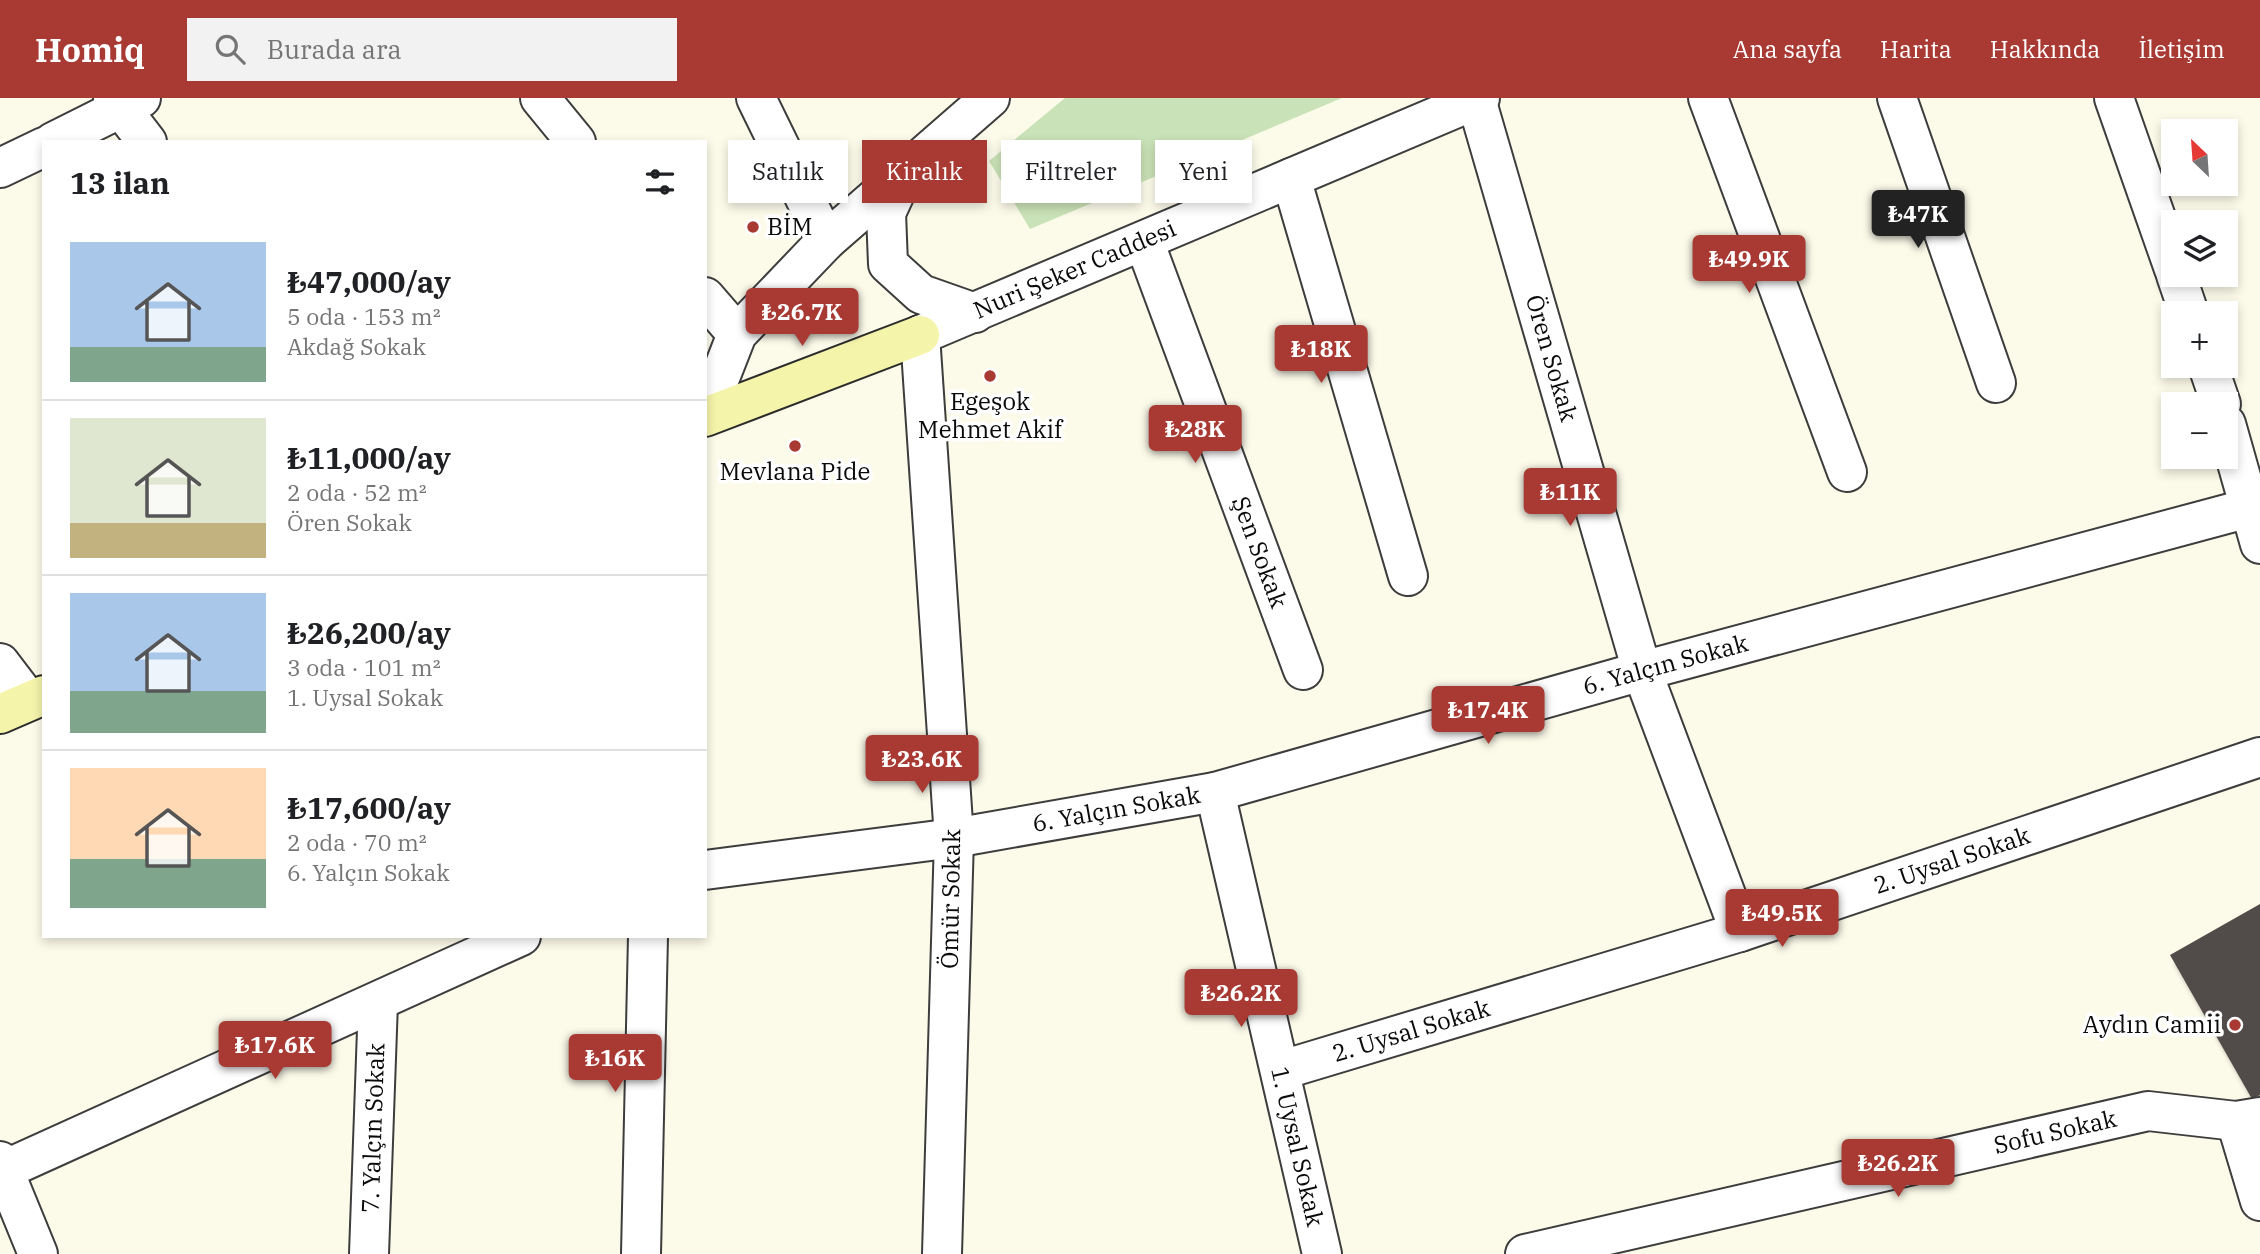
<!DOCTYPE html>
<html lang="tr">
<meta charset="utf-8">
<style>
body{margin:0;font-family:"IBM Plex Serif",serif;background:#f2f2f2;color:#202124;height:100vh;display:flex;flex-direction:column;font-size:26px;white-space:nowrap}
*{box-sizing:border-box;margin:0}
p{font-size:23px;color:#757577}
.icon{flex:none;width:38px;height:38px;fill:none;stroke:currentColor;stroke-width:2;stroke-linecap:round;stroke-linejoin:round}
.map{position:relative;flex:1;overflow:hidden}
.sheet{position:absolute;left:42px;top:42px;width:665px;height:798px;display:flex;flex-direction:column;background:#fff;border-radius:0px;box-shadow:0 4px 10px #0003}
.sheet>*{flex:none}
.top-card{position:absolute;left:728px;top:42px;width:665px;height:63px;display:flex;gap:14px}
.needle{width:46px;rotate:335deg}
.tools{position:absolute;left:2161px;top:21px;display:grid;gap:14px}
.tools a{display:grid;place-items:center;width:77px;height:77px;border-radius:0px;background:#fff;box-shadow:0 4px 10px #0003;font-size:35px}
.price{position:absolute;translate:-50% -60px;padding:0 16px;border-radius:7px;background:#a83933;color:#fff;font-size:23px;line-height:46px;filter:drop-shadow(0 2px 4px #0008)}
.price::after{content:'';position:absolute;left:50%;top:42px;width:21px;height:16px;margin-left:-10px;background:inherit;clip-path:polygon(0 0,100% 0,50% 100%)}
.price.active{background:#222;color:#fff}
ul{padding:0;list-style:none}
li{display:flex;align-items:center;gap:21px;height:175px;padding:0 28px}
li+li{border-top:2px solid #e0e0e0}
li span{display:grid;place-items:center;flex:none;width:196px;height:140px;border-radius:0px;color:#555}
li>.icon{margin-inline-start:auto}
span .icon{width:84px;height:84px;fill:#fffc;stroke-width:1}
li b{font-size:30px}
h2{display:flex;justify-content:space-between;align-items:center;height:84px;padding:0 28px;font-size:30px}
.tag{padding:0 24px;border-radius:0px;background:#fff;box-shadow:0 4px 10px #0003;font-size:24px;line-height:63px}
.tag.active{background:#a83933;color:#fff}
header{display:flex;align-items:center;gap:42px;box-sizing:border-box;height:98px;padding:0 35px;background:#a83933;color:#fff}
header strong{font-size:33px}
nav{display:flex;gap:38px;margin-inline-start:auto;font-size:24px}
.search{width:490px;height:63px;background:#f2f2f2;display:flex;align-items:center;gap:18px;box-sizing:border-box;padding:0 24px;border-radius:0px;color:#757577;font-size:26px}
.map>svg:first-child{display:block}
</style>
<header>
<strong>Homiq</strong>
<div class="search"><svg class="icon" aria-label="search" viewBox="0 0 24 24"><circle cx="10" cy="10" r="6"/><path d="M15 15l6 6"/></svg>Burada ara</div>
<nav><a>Ana sayfa</a><a>Harita</a><a>Hakkında</a><a>İletişim</a></nav>
</header>
<div class="map">
<svg width="2260" height="1156" viewBox="0 0 2260 1156">
<defs>
<filter id="shadow"><feDropShadow dx="4.5" dy="8" stdDeviation="2" flood-color="#0004"/></filter>
</defs>
<rect width="100%" height="100%" fill="#fcfae9"/>
<path fill="#cae2b7" d="M1065,0H1342L1030,131L989,63Z"/>
<path fill="#514c48" filter="url(#shadow)" d="M2260,806V997L2252,1001L2170,857Z"/>
<g fill="none" stroke-linecap="round" stroke-linejoin="round">
<g stroke="#3d3d3d" stroke-width="42">
<g id="minor">
<path d="M113,0L147,44"/>
<path d="M540,0L576,44"/>
<path d="M756,0L826,143"/>
<path d="M1708,0L1847,374"/>
<path d="M1897,0L1996,285"/>
<path d="M2114,0L2174,171"/>
<path id="s1" d="M1476,1L1642,573L1740,834"/>
<path d="M53,44L141,0"/>
<path d="M0,70L44,49"/>
<path d="M1291,80L1408,478"/>
<path id="s2" d="M1144,143L1303,572"/>
<path d="M2176,177L2189,215"/>
<path d="M705,199L737,236"/>
<path d="M920,237L954,740L942,1156"/>
<path d="M2208,268L2221,306"/>
<path d="M2226,326L2260,446"/>
<path d="M0,565L29,603"/>
<path id="s3" d="M1215,694L1322,1156"/>
<path id="s4" d="M705,772L954,740L1215,694L1642,573L2249,410"/>
<path id="s5" d="M1282,972L1740,834L2260,659"/>
<path d="M2236,1023L2260,1103"/>
<path d="M0,1063L38,1156"/>
<path d="M4,1072L521,838"/>
<path id="s6" d="M369,1156L378,904"/>
<path d="M641,1156L648,838"/>
<path id="s7" d="M1525,1156L2148,1013L2236,1023L2260,1019"/>
</g>
</g>
<g stroke="#3d3d3d" stroke-width="42">
<g id="tertiary">
<path d="M903,78L886,115L888,166L921,196L975,215"/>
<path id="s8" d="M920,237L1480,0"/>
<path d="M705,318L737,236L826,143L990,0"/>
</g>
</g>
<g stroke="#2c2c2c" stroke-width="42">
<path id="secondary" d="M705,319L920,237
M0,616L44,597"/>
</g>
<use href="#minor" stroke="#fff" stroke-width="38"/>
<use href="#tertiary" stroke="#fff" stroke-width="38"/>
<use href="#secondary" stroke="#f5f4ab" stroke-width="38"/>
</g>
<g fill="#a83933" stroke="#fff" stroke-width="2.5">
<circle cx="753" cy="129" r="7"/>
<circle cx="990" cy="278" r="7"/>
<circle cx="795" cy="348" r="7"/>
<circle cx="2235" cy="927" r="7"/>
</g>
<g text-anchor="middle" stroke-width="7" stroke-linejoin="round" paint-order="stroke">
<g font-size="24" fill="#0a0a0a" stroke="#fff">
<text x="767" y="137" text-anchor="start">BİM</text>
<text x="990" y="312">Egeşok<tspan x="990" dy="28">Mehmet Akif</tspan></text>
<text x="795" y="382">Mevlana Pide</text>
<text x="2221" y="935" text-anchor="end">Aydın Camii</text>
</g>
<g font-size="24" fill="#0a0a0a" stroke="#fff">
<text dy="8" stroke="none"><textPath href="#s8" startOffset="168">Nuri Şeker Caddesi</textPath></text>
<text dy="8" stroke="none"><textPath href="#s1" startOffset="270">Ören Sokak</textPath></text>
<text dy="8" stroke="none"><textPath href="#s2" startOffset="332">Şen Sokak</textPath></text>
<text dy="8" stroke="none"><textPath href="#s4" startOffset="984">6. Yalçın Sokak</textPath></text>
<text dy="8" stroke="none"><textPath href="#s4" startOffset="416">6. Yalçın Sokak</textPath></text>
<text dy="8" stroke="none"><textPath href="#s5" startOffset="702">2. Uysal Sokak</textPath></text>
<text transform="translate(951 801) rotate(-89)" y="8">Ömür Sokak</text>
<text dy="8" stroke="none"><textPath href="#s5" startOffset="135">2. Uysal Sokak</textPath></text>
<text dy="8" stroke="none"><textPath href="#s6" startOffset="126">7. Yalçın Sokak</textPath></text>
<text dy="8" stroke="none"><textPath href="#s7" startOffset="544">Sofu Sokak</textPath></text>
<text dy="8" stroke="none"><textPath href="#s3" startOffset="364">1. Uysal Sokak</textPath></text>
</g>
</g>
</svg>
<div class="tools">
<a><svg class="needle" viewBox="-14 -14 28 28"><path d="M0-13l5 13h-10z" fill="#e53935"/><path d="M0 13l5-13h-10z" fill="#757577"/></svg></a>
<a><svg class="icon" aria-label="layers" viewBox="0 0 24 24"><path d="M12 4l9 5-9 5-9-5zM3 14l9 5 9-5"/></svg></a>
<a>+</a>
<a>−</a>
</div>
<b class="price active" style="left:1918px;top:152px">₺47K</b>
<b class="price" style="left:1749px;top:197px">₺49.9K</b>
<b class="price" style="left:802px;top:250px">₺26.7K</b>
<b class="price" style="left:1321px;top:287px">₺18K</b>
<b class="price" style="left:1195px;top:367px">₺28K</b>
<b class="price" style="left:1570px;top:430px">₺11K</b>
<b class="price" style="left:1488px;top:648px">₺17.4K</b>
<b class="price" style="left:922px;top:697px">₺23.6K</b>
<b class="price" style="left:1782px;top:851px">₺49.5K</b>
<b class="price" style="left:1241px;top:931px">₺26.2K</b>
<b class="price" style="left:275px;top:983px">₺17.6K</b>
<b class="price" style="left:615px;top:996px">₺16K</b>
<b class="price" style="left:1898px;top:1101px">₺26.2K</b>
<div class="top-card">
<a class="tag">Satılık</a>
<a class="tag active">Kiralık</a>
<a class="tag">Filtreler</a>
<a class="tag">Yeni</a>
</div>
<section class="sheet">
<h2>13 ilan<svg class="icon" aria-label="filters" viewBox="0 0 24 24"><path d="M4 7h16M4 17h16"/><circle cx="9" cy="7" r="2"/><circle cx="15" cy="17" r="2"/></svg></h2>
<ul>
<li><span style="background:linear-gradient(#a9c7e8 75%,#7fa58c 0)"><svg class="icon" aria-label="home" viewBox="0 0 24 24"><path d="M3 11l9-7 9 7M6 9v11h12V9"/></svg></span><div><b>₺47,000/ay</b><p>5 oda · 153 m²</p><p>Akdağ Sokak</p></div></li>
<li><span style="background:linear-gradient(#dfe7d0 75%,#c2b280 0)"><svg class="icon" aria-label="home" viewBox="0 0 24 24"><path d="M3 11l9-7 9 7M6 9v11h12V9"/></svg></span><div><b>₺11,000/ay</b><p>2 oda · 52 m²</p><p>Ören Sokak</p></div></li>
<li><span style="background:linear-gradient(#a9c7e8 70%,#7fa58c 0)"><svg class="icon" aria-label="home" viewBox="0 0 24 24"><path d="M3 11l9-7 9 7M6 9v11h12V9"/></svg></span><div><b>₺26,200/ay</b><p>3 oda · 101 m²</p><p>1. Uysal Sokak</p></div></li>
<li><span style="background:linear-gradient(#ffd9b3 65%,#7fa58c 0)"><svg class="icon" aria-label="home" viewBox="0 0 24 24"><path d="M3 11l9-7 9 7M6 9v11h12V9"/></svg></span><div><b>₺17,600/ay</b><p>2 oda · 70 m²</p><p>6. Yalçın Sokak</p></div></li>
</ul>
</section>
</div>
